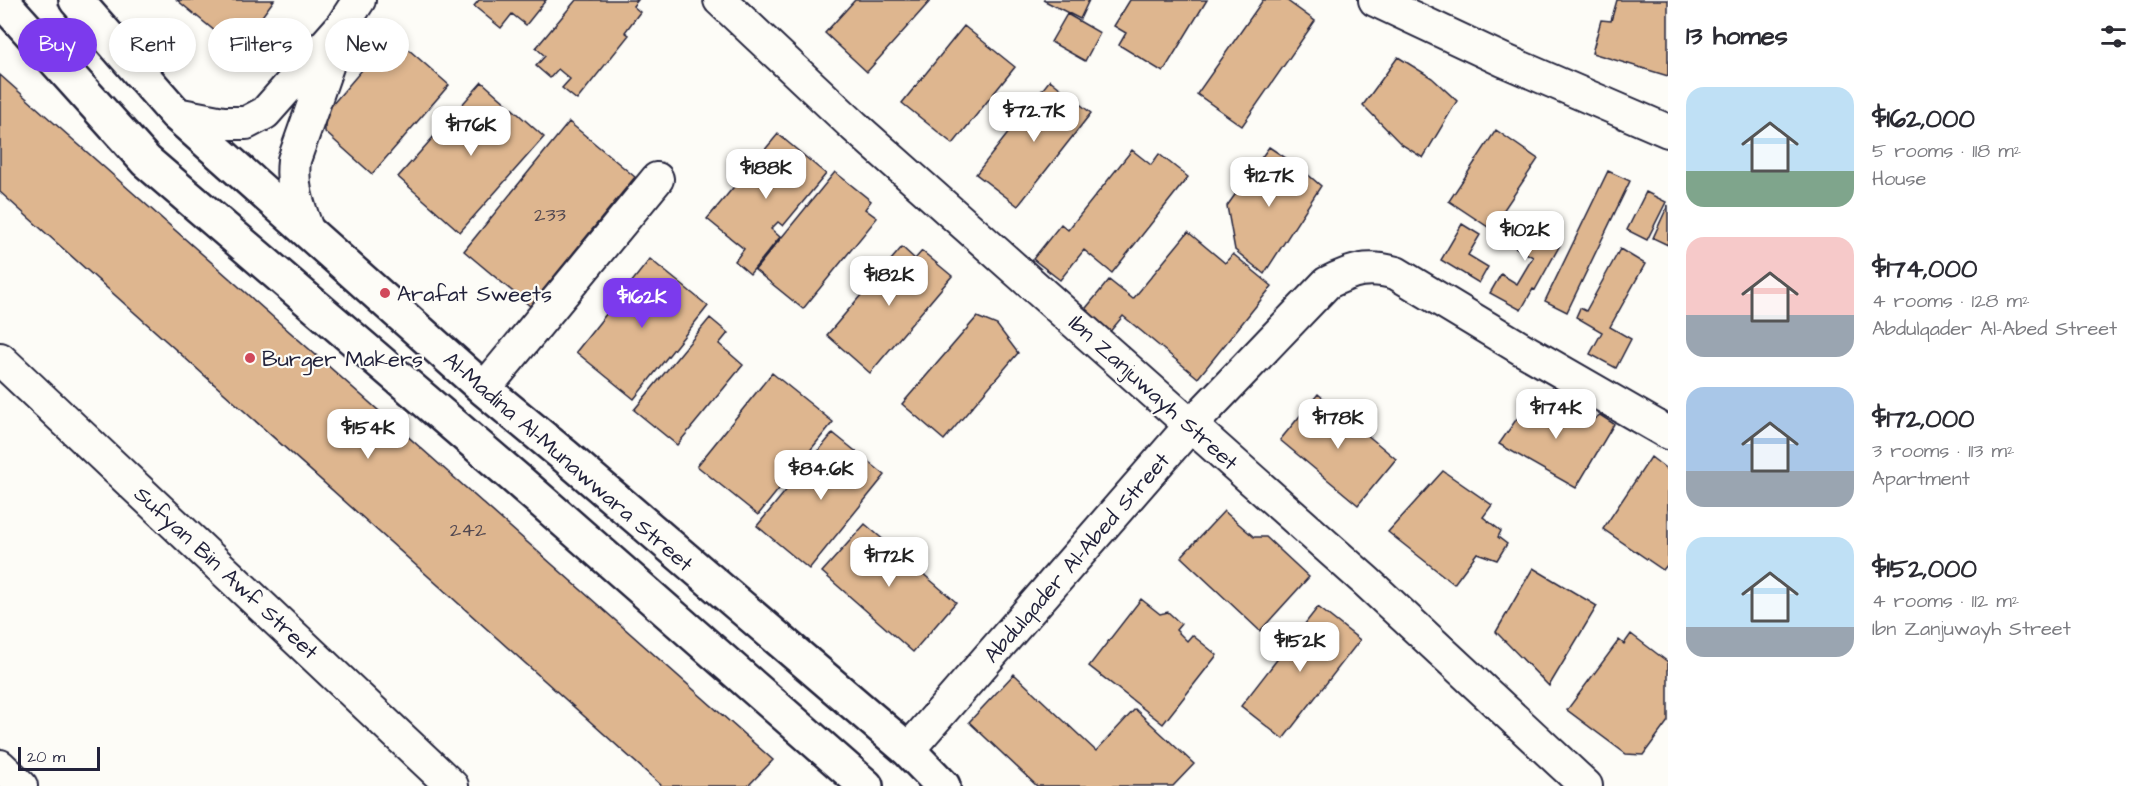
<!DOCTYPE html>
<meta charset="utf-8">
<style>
body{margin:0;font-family:"Architects Daughter",sans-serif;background:#f7f7f7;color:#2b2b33;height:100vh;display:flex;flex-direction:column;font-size:22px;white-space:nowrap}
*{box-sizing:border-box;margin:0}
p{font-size:20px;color:#7c7c81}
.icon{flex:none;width:33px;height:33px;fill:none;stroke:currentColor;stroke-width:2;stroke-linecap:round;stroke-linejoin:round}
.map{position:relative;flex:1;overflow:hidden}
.panel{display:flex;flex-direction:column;background:#fff;width:480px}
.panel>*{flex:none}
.guide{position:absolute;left:18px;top:18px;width:570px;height:54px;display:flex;gap:12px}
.scale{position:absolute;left:18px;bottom:15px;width:82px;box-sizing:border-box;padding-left:6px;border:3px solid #22223b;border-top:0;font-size:16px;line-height:21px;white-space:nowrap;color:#22223b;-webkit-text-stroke:4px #fdfcf7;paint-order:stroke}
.price{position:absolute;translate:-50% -51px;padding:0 14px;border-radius:12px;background:#fff;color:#222;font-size:20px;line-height:39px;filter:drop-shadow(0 2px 3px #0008)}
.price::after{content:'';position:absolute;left:50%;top:36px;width:18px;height:14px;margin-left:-9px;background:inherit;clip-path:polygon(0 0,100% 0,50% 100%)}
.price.selected{background:#7c3aed;color:#fff}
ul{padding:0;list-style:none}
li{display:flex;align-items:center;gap:18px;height:150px;padding:0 18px}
li span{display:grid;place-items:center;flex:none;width:168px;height:120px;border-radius:18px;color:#555}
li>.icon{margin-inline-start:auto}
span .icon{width:72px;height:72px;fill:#fffc;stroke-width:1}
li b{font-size:26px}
h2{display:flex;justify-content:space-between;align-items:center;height:72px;padding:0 18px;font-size:26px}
.tag{padding:0 21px;border-radius:27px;background:#fff;box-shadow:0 3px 9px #0003;font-size:21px;line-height:54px}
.tag.selected{background:#7c3aed;color:#fff}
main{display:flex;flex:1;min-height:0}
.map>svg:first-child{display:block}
</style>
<main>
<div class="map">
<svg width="1668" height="786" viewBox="0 0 1668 786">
<rect width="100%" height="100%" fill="#fdfcf7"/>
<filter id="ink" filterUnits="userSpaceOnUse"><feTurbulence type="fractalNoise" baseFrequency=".0167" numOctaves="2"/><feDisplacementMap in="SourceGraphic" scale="12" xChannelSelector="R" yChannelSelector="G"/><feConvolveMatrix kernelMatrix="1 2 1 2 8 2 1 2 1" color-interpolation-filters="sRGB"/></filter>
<g filter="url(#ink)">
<path fill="#deb68f" stroke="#22223b" stroke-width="1.5" d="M177,0H274L246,38L221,36Z
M479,0H546L526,25L512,14L501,28L474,6Z
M576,0H638L633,6L640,12L625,32L629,35L577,100L562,88L570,79L558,69L550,78L536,66L545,56L536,48Z
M855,0H931L867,72L825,33Z
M1043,0H1089L1080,19Z
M1130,0H1207L1163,72L1119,45L1126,33L1114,26Z
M1263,0H1286L1315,21L1242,126L1197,94Z
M1617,0H1668V76L1592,53L1601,20L1611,21Z
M1067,14L1100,33L1085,61L1051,42Z
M964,26L1015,67L953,144L902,103Z
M392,35L449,85L372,174L325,132V113Z
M1398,57L1432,78L1457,101L1423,158L1401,144L1363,105Z
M0,75L773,760L748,786H662L0,192Z
M1050,80L1091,113L1018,206L976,174Z
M482,82L544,137L460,232L398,177Z
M569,122L635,177L530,306L464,251Z
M1496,130L1538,159L1491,229L1449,201Z
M778,134L826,174L783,226L778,222L771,229L780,237L750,274L735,261L744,249L707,219Z
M1269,147L1298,166L1321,186L1264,274L1235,250L1227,206Z
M1132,150L1151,165L1159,154L1188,177L1112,273L1084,250L1060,280L1033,259L1061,224L1068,230Z
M1608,171L1630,181L1567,312L1545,301Z
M835,172L871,201L865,209L877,218L803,309L755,270Z
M1646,192L1666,202L1647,240L1627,230Z
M1668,205V245L1653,238Z
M1509,216L1560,245L1535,290L1533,289L1521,310L1490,293L1501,274L1517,284L1533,257L1497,237Z
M1462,224L1480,235L1468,255L1488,267L1479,283L1441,260Z
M1188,232L1225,263L1233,254L1272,286L1198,378L1123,316L1108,334L1082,313L1109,280L1133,299Z
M902,247L915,259L922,251L952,276L870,373L827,335Z
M1620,249L1645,264L1610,327L1631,339L1616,368L1590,354L1602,332L1576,317L1580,308L1586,311Z
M650,259L708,306L634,399L576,352Z
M977,317L997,325L1018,353L944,440L902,404Z
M710,318L728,333L719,344L743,365L677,445L634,410Z
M772,373L833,422L758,515L697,466Z
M1537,390L1544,402L1585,425L1600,415L1614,424L1576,488L1499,444Z
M1318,394L1396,459L1358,505L1280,440Z
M833,433L885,475L809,569L757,526Z
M1651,457L1668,470V564L1663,570L1603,529Z
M1443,471L1492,505L1483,517L1501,531L1498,537L1507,544L1497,560L1477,553L1454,584L1388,532Z
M1224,511L1254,537H1266L1309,577L1260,631L1181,557Z
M865,524L956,602L913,652L822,572Z
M1533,568L1597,606L1549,686L1496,632Z
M1141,599L1160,614L1168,612L1181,624L1176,630L1187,641L1192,635L1217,655L1163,724L1089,666Z
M1318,607L1360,640L1283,739L1241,706Z
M1631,634L1668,662V721L1643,755L1626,754L1567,710L1619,640L1624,644Z
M1014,674L1096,751L1135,709L1194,764L1173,786H1037L969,722Z"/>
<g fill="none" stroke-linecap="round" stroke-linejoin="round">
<g stroke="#22223b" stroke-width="36">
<path id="minor" d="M720,0L854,126L1367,582L1586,786
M1375,0L1503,60L1668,131
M176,114L223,123H246L265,113L342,26L359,0
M308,232C298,205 291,189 294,160L336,41
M0,359L452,786
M484,389L657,179
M908,750L1191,425L1327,283C1353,270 1367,265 1396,273L1522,349L1668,433
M0,766L21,786"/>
</g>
<g stroke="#22223b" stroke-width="38">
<path id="major" d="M1,0L146,161L520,482L866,786
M76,0L176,114L484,389L565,456L908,750L943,786"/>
</g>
<use href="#minor" stroke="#fdfcf7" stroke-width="32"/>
<use href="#major" stroke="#fdfcf7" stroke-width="33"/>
</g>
</g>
<g fill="#d1495b" stroke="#fdfcf7" stroke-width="2">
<circle cx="385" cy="293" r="6"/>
<circle cx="250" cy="358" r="6"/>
</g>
<g text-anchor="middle" stroke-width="4.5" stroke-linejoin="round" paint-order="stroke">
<g font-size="20" fill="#514750">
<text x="550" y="221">233</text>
<text x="468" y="536">242</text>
</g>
<g font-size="22" fill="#22223b" stroke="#fdfcf7" text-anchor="start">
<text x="397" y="301">Arafat Sweets</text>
<text x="262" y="366">Burger Makers</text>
</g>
<g font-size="22" fill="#22223b" stroke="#fdfcf7">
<text transform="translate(1154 392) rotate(42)" y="8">Ibn Zanjuwayh Street</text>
<text transform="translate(569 461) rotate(41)" y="8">Al-Madina Al-Munawwara Street</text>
<text transform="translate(1076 557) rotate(-49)" y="8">Abdulqader Al-Abed Street</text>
<text transform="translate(227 572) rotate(43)" y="8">Sufyan Bin Awf Street</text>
</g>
</g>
</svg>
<div class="scale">20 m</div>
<b class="price" style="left:1034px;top:143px">$72.7K</b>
<b class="price" style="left:471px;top:157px">$176K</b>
<b class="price" style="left:766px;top:200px">$188K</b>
<b class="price" style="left:1269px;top:208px">$127K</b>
<b class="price" style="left:1525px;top:262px">$102K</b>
<b class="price" style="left:889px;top:307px">$182K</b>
<b class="price selected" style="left:642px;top:329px">$162K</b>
<b class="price" style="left:1556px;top:440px">$174K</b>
<b class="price" style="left:1338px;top:450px">$178K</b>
<b class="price" style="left:368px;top:460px">$154K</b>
<b class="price" style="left:821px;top:501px">$84.6K</b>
<b class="price" style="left:889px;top:588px">$172K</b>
<b class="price" style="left:1300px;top:673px">$152K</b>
<div class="guide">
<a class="tag selected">Buy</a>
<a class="tag">Rent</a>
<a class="tag">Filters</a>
<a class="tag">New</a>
</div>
</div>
<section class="panel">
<h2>13 homes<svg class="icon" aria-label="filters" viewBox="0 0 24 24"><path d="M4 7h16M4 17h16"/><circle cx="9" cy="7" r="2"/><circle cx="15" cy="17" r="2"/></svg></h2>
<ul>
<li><span style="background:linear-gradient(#bfe0f5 70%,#7fa58c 0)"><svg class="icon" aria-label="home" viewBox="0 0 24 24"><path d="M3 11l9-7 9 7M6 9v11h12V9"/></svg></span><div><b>$162,000</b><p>5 rooms · 118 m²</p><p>House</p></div></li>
<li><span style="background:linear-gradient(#f6c9c9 65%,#9aa5b1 0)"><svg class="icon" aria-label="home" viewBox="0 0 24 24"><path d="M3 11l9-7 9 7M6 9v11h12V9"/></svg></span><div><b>$174,000</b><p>4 rooms · 128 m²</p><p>Abdulqader Al-Abed Street</p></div></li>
<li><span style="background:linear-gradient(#a9c7e8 70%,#9aa5b1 0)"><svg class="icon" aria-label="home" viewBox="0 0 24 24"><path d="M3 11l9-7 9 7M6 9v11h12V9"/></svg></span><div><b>$172,000</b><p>3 rooms · 113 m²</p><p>Apartment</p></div></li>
<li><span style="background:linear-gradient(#bfe0f5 75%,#9aa5b1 0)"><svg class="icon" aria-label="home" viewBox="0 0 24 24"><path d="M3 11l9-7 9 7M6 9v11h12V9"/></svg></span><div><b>$152,000</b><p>4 rooms · 112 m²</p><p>Ibn Zanjuwayh Street</p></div></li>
</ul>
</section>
</main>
